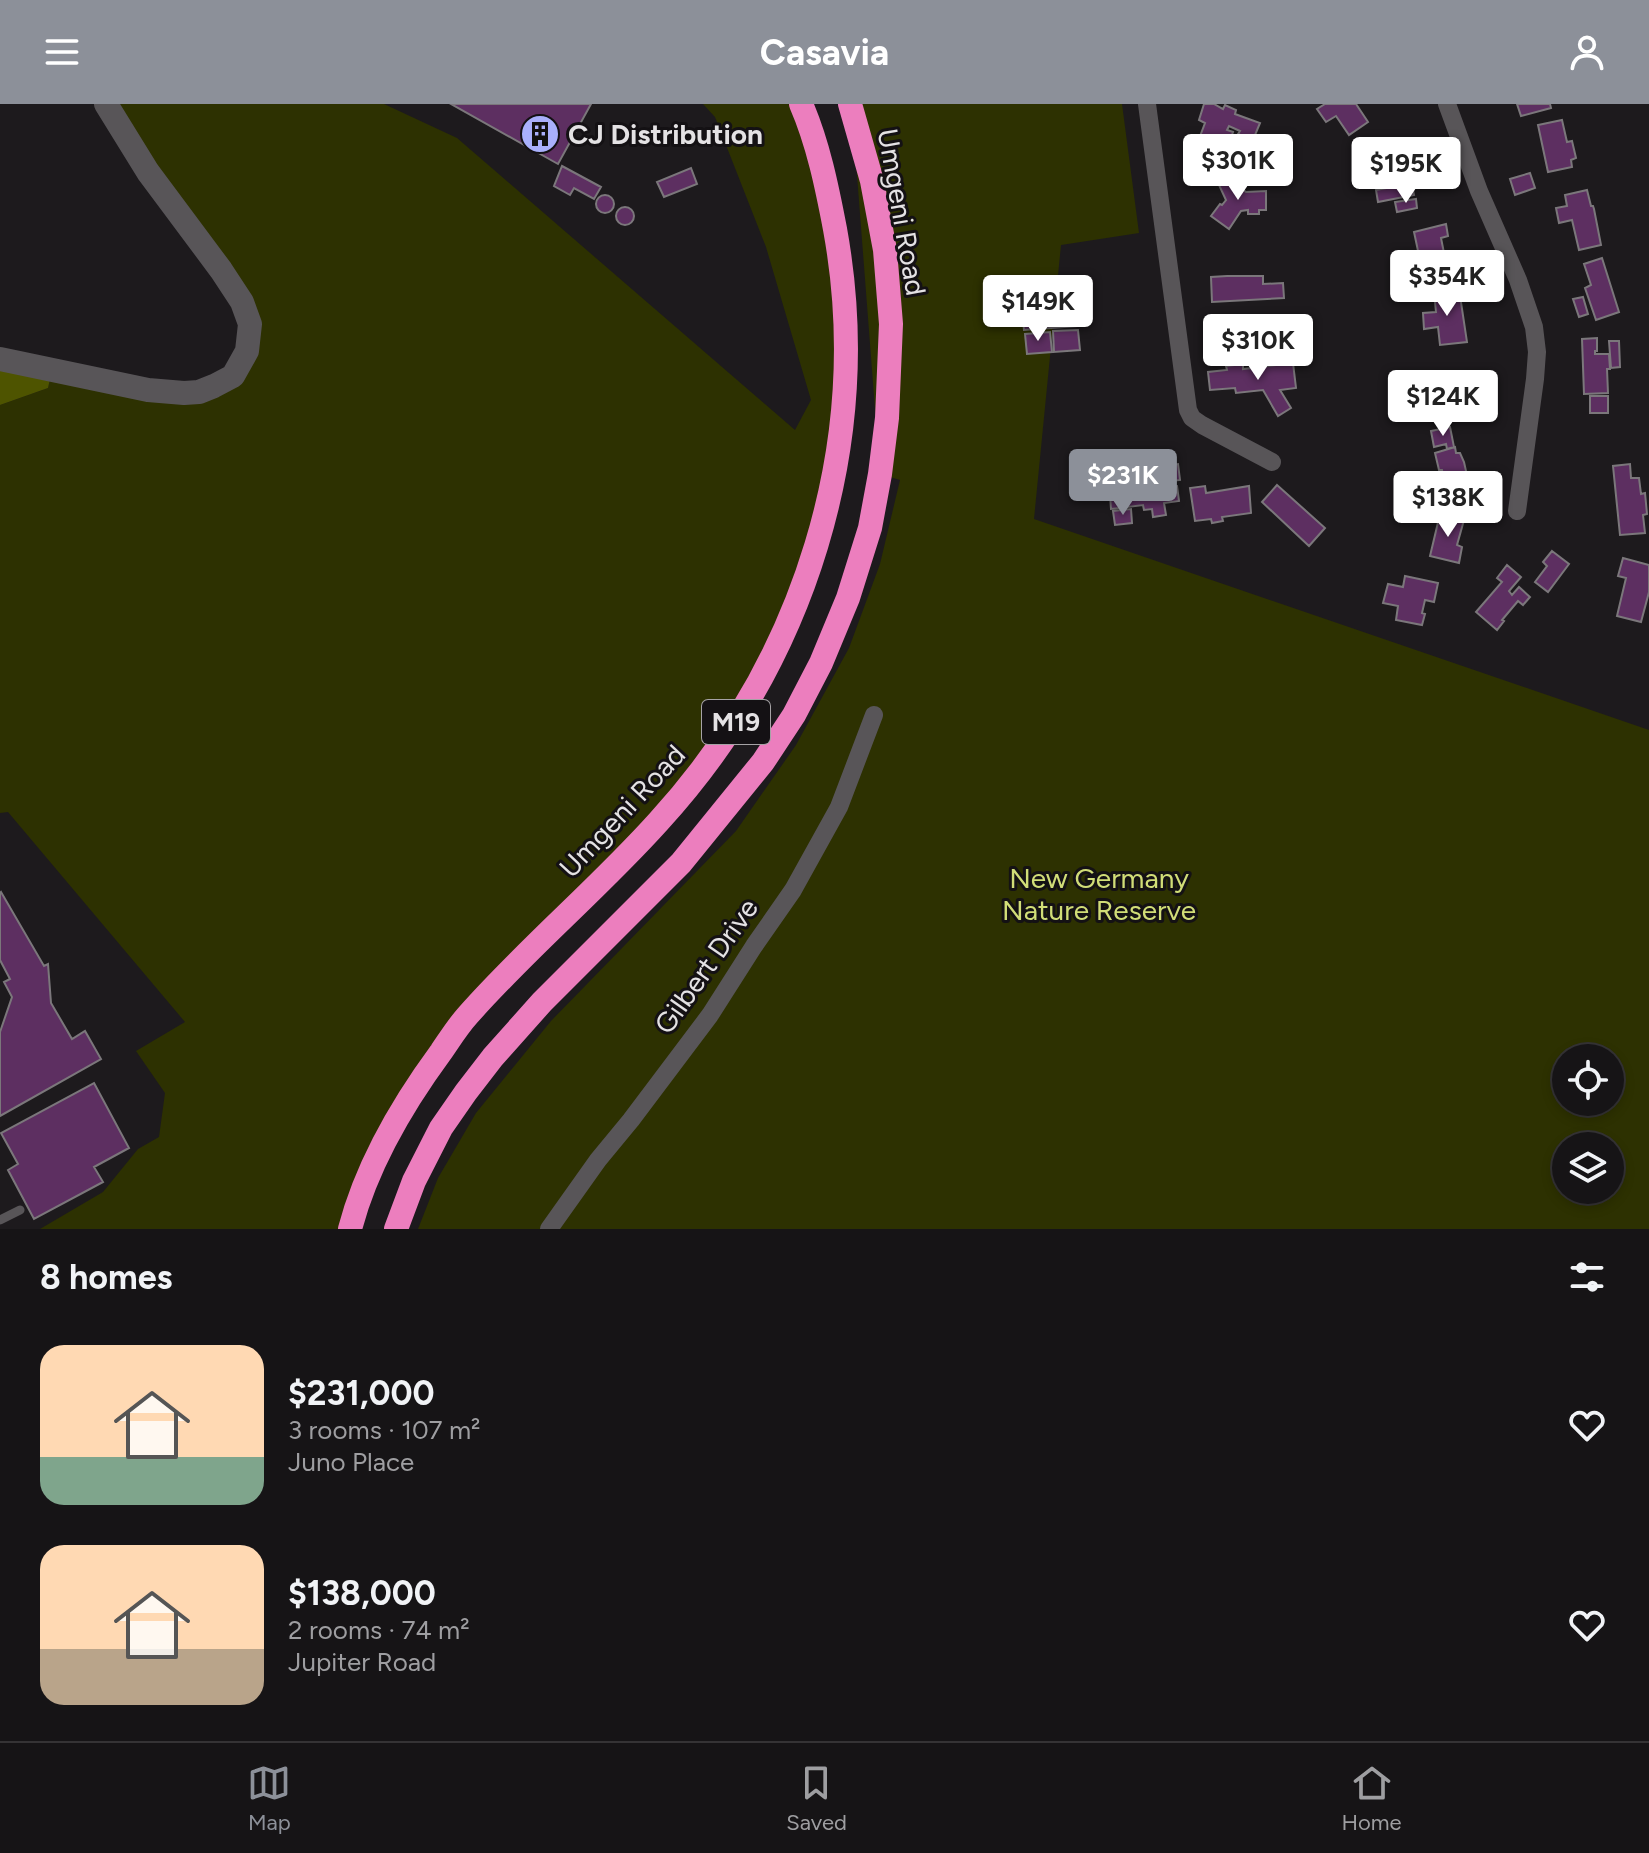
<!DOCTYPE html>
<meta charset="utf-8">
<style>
body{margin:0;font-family:Figtree,sans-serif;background:#232123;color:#f1f3f6;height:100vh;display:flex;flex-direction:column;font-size:30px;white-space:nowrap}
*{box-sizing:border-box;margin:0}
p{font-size:26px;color:#9e9ea1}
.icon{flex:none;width:44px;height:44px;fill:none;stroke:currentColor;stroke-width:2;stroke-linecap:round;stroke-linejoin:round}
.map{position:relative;height:1125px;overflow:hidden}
.side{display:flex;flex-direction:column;background:#161416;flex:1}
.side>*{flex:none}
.fabs{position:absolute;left:1552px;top:940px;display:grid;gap:16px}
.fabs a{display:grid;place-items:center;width:72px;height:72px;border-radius:50%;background:#161416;box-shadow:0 4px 12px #0003,0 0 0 2px #353335;font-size:40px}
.price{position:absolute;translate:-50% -68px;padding:0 18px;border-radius:8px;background:#fff;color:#222;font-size:26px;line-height:52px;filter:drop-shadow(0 2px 4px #0008)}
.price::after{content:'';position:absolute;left:50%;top:48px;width:24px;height:18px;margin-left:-12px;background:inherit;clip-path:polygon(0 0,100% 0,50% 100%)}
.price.current{background:#8c9099;color:#fff}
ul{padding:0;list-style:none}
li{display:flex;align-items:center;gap:24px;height:200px;padding:0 40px}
li span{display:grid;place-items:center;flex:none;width:224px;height:160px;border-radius:24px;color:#555}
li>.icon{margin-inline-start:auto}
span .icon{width:96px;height:96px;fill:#fffc;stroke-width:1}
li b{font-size:34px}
h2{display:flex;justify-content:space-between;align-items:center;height:96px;padding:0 40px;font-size:34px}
header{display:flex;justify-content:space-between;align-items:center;height:104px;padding:0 40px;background:#8c9099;color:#fff;font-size:36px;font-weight:700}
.dock{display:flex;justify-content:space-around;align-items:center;height:112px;border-top:2px solid #353335;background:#161416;font-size:22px;color:#9e9ea1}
.dock a{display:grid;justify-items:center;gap:4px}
.dock .current{color:#8c9099}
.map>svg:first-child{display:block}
</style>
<header><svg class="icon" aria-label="menu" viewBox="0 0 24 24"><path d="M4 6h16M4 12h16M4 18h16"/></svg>Casavia<svg class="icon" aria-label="person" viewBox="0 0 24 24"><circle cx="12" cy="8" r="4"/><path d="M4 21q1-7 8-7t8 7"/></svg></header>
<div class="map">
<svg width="1649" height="1125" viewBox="0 0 1649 1125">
<rect width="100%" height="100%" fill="#1d1a1d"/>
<path fill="#2d3101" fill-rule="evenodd" d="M108,0H384L457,34L795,326L811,296L766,143L715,13L703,0H799L842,205L821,413L733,623L463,913L348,1125H40L103,1088L138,1045L159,1033L165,989L136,947L185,918L8,708L0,709V301L48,284L52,267L205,288L251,235Z
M847,0H1122L1139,129L1061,141L1034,415L1649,626V1125H418L438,1074L476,1009L551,917L736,727L796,641L849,544L880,460L900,376L880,370L852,6ZM1566,954H1610V998H1566ZM1566,1042H1610V1086H1566Z"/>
<path fill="#4e5400" d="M0,257L52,267L48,284L0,301Z"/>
<path fill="#5d2f61" stroke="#7b777b" stroke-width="2" d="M451,0H591L558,60Z
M1204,0H1214L1223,5L1225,1L1236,6L1235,10L1260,19L1253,36L1238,30L1240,27L1229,22L1227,26L1233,28L1227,46L1199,35L1205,19L1199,16Z
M1325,0H1356L1368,18L1349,31L1336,12L1326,18L1317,5Z
M1517,0H1550L1551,4L1521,12Z
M1562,16L1567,38L1572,37L1576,54L1571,56L1572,63L1548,68L1538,21Z
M1405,43L1414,91L1378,98L1376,86L1387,84L1380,47Z
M562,62L601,83L594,95L574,84L570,91L554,82Z
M691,64L697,80L664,93L657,78Z
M1530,69L1535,84L1515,91L1510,75Z
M1238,71L1245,82L1241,84L1246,88L1266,87V106H1259V110H1248V106L1241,107L1229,125L1211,112L1220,100L1222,101L1226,96L1219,81Z
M1587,86L1591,102H1593L1594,105L1601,141L1579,146L1572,116L1559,119L1556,104L1567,102L1565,91Z
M596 100a9 9 0 1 1 18 0a9 9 0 1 1-18 0Z
M1416,95L1417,104L1397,108L1395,98Z
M616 112a9 9 0 1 1 18 0a9 9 0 1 1-18 0Z
M1446,120L1448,132L1441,134L1445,154L1450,152L1454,168L1424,175L1414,128Z
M1602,154L1619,208L1596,216L1585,184L1591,181L1584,160Z
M1451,169L1453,177L1426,184L1424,175Z
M1227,172H1263V180L1283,179L1284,194L1212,198L1211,173Z
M1459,185L1467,238L1440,241L1438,223L1424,225L1423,209L1436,208L1434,188Z
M1583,193L1588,210L1579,213L1573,195Z
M1076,202L1077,222L1052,224L1050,204Z
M1048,204L1050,224L1024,226L1022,206Z
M1078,226L1080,246L1054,248L1053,227Z
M1050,228L1052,248L1027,250L1025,230Z
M1597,234V247H1595V250H1609L1610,265H1607L1608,289L1584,290L1582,235Z
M1609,237H1619L1620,263L1611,264Z
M1293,259L1296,284L1280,286L1291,304L1278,312L1263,286L1236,289L1235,284L1210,286L1208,268L1227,266L1226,262L1243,260V265Z
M1478,267V269L1491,268L1492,289L1432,291L1431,271Z
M1590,292H1608V309H1590Z
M1450,323L1454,343L1447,345L1446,340L1434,343L1431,327Z
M1455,343L1456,349H1460L1464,358L1470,385L1448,390L1446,381L1443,382L1441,372L1443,371L1442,366H1439L1435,349Z
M1097,351L1098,359L1106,358L1109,387L1085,390L1083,374L1075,375L1072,354Z
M1178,360L1180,376L1164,378L1163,362Z
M1630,360L1631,374H1639L1641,390L1645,389L1647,410L1643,411L1645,429L1620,431L1613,362Z
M1277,381L1325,424L1309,442L1262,398Z
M1177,382L1179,397L1164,399L1166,411L1153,413L1152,405L1144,406L1143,401L1111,405L1110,391Z
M1205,382L1206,389L1249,382L1251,409L1222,413L1223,417L1212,419L1211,415L1195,417L1190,384Z
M1131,405L1132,419L1115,421L1113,407Z
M1440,410L1464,416L1457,441L1462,443L1459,459L1430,452Z
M1552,447L1569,460L1548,488L1535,478L1547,462L1543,458Z
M1623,454L1649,461V488L1641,518L1617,512L1626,474L1618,472Z
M1507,461L1521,473L1509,487L1512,491L1519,483L1530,493L1523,501L1518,497L1502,516L1504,517L1497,526L1476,508L1502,478L1497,474Z
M1405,472L1438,479L1434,498L1425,496L1422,509L1425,510L1422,521L1396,516L1398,502L1383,499L1388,480L1403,483Z
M1,788L44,862L48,860L51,899L72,935L85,927L101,955L0,1012V928L12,893L4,878L10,875L0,856V789Z
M94,979L129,1044L94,1063L103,1078L34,1115L8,1066L18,1060L1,1029Z"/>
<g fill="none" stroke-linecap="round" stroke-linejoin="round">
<path stroke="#585558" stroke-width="9" d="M0,1116L20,1106"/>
<path stroke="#585558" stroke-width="18" d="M1147,0L1188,306L1192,314L1202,321L1272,358
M1447,0L1479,87L1518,176L1534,223L1537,248L1535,275L1517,407
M549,1125L598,1056L631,1016L710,911L754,842L793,786L839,703L874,611"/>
<path stroke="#585558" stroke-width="24" d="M0,255L148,286L184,289L199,288L214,282L233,272L247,247L250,220L242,198L221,166L148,68L106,0"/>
<path stroke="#ec7ebe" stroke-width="24" d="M350,1125C367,1060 402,1001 441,948C450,935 458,922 468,911C528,843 598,785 659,717C805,557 874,339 835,125C827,83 818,39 801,0
M396,1125L414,1077L441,1024L466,988L493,953L542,898L681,759L763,658L794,611L821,559L848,494L870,424L880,370L887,314L891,220L885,146L872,77L850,0"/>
</g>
<defs>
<g id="building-disc" transform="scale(2)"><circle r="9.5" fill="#a9b0fc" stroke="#141114"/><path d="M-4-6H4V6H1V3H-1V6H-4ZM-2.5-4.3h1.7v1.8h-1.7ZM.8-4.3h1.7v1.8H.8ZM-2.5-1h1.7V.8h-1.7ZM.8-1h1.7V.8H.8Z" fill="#111"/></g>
</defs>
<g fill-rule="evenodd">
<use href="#building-disc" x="540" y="30"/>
</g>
<g text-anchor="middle" stroke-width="6" stroke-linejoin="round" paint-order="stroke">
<rect fill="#141114" stroke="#a6a3a6" stroke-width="2" x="702" y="596" width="68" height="44" rx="6"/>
<g font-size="26" font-weight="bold" fill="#e4e2e4">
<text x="736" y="627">M19</text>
</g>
<g font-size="28" font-weight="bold" fill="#e4e2e4" stroke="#141114" text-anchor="start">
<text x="568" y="40">CJ Distribution</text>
</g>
<g font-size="28" fill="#e4e2e4" stroke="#141114">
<text transform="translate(902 108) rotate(80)" y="10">Umgeni Road</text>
<text transform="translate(622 707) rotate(-47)" y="10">Umgeni Road</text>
<text transform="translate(706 862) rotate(-55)" y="10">Gilbert Drive</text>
</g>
<g font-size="28" fill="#d1dd77" stroke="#141114">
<text x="1099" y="784">New Germany<tspan x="1099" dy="32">Nature Reserve</tspan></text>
</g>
</g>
</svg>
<div class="fabs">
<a><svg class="icon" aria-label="locate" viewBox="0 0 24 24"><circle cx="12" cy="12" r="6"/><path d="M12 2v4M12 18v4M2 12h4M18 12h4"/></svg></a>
<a><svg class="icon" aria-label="layers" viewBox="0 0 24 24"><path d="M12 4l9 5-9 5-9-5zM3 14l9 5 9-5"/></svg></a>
</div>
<b class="price" style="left:1238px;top:98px">$301K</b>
<b class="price" style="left:1406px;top:101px">$195K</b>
<b class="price" style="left:1447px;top:214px">$354K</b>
<b class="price" style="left:1038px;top:239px">$149K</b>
<b class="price" style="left:1258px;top:278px">$310K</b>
<b class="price" style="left:1443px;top:334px">$124K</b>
<b class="price current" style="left:1123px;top:413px">$231K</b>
<b class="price" style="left:1448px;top:435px">$138K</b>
</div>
<section class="side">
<h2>8 homes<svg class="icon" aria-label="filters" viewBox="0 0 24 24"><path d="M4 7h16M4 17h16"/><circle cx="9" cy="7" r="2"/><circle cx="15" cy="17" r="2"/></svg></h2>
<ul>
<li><span style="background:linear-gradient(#ffd9b3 70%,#7fa58c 0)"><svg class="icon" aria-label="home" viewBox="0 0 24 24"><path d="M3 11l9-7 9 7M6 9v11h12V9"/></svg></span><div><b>$231,000</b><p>3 rooms · 107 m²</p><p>Juno Place</p></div><svg class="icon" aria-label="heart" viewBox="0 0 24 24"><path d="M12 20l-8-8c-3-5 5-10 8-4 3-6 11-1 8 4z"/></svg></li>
<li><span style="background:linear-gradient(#ffd9b3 65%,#b9a48a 0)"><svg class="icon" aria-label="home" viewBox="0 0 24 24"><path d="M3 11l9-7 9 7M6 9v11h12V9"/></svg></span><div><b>$138,000</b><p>2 rooms · 74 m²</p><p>Jupiter Road</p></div><svg class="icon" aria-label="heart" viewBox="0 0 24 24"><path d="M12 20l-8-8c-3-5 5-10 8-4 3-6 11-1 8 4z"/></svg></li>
</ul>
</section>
<nav class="dock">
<a class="current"><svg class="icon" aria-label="map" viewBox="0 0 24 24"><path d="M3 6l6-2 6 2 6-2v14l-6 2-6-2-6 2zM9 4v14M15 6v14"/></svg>Map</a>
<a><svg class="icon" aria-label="saved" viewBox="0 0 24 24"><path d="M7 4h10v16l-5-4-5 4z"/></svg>Saved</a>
<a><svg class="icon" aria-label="home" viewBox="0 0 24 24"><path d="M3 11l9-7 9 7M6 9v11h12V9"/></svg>Home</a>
</nav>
